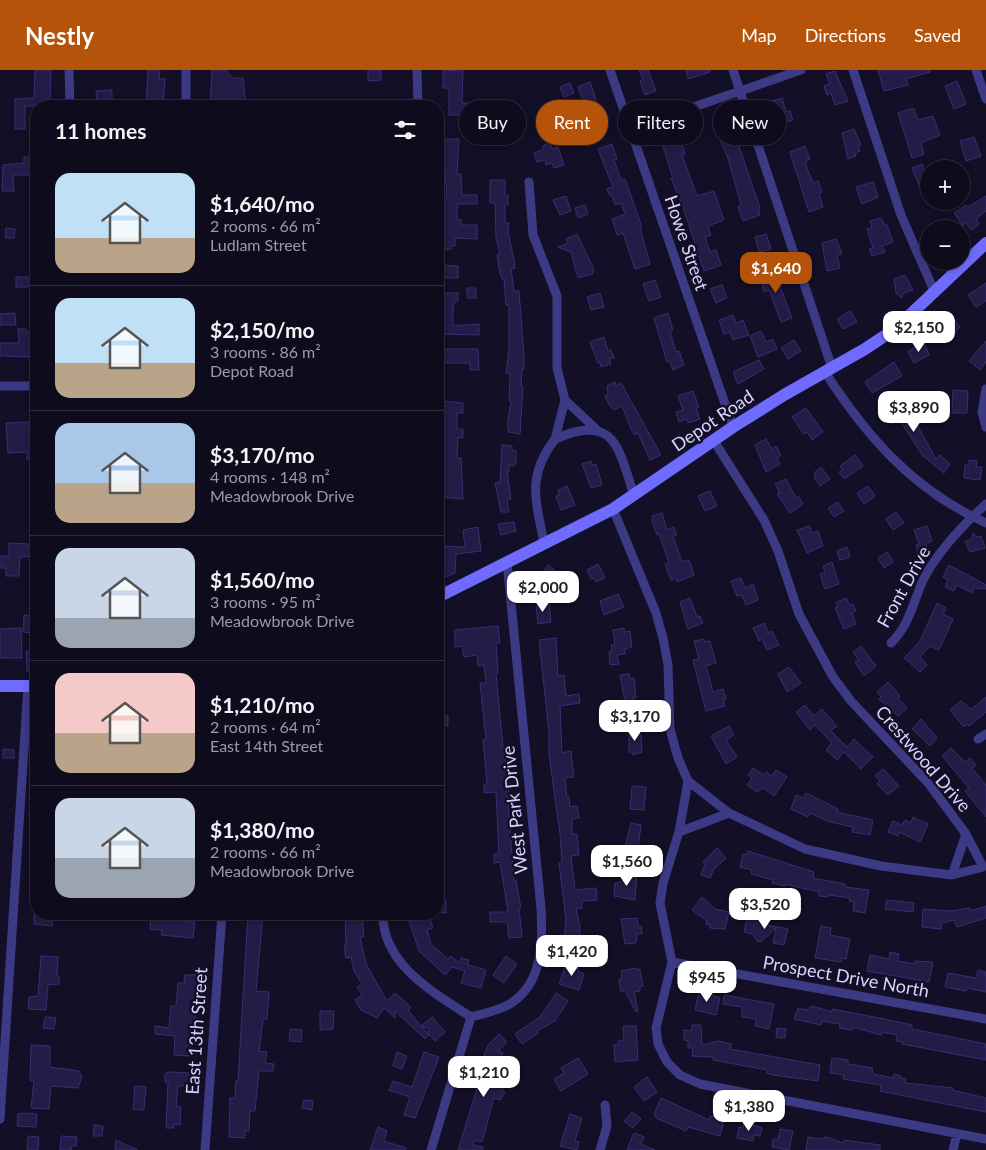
<!DOCTYPE html>
<meta charset="utf-8">
<style>
body{margin:0;font-family:Lato,sans-serif;background:#1c1929;color:#f1f3f6;height:100vh;display:flex;flex-direction:column;font-size:19px;white-space:nowrap}
*{box-sizing:border-box;margin:0}
p{font-size:16px;color:#9b9ba3}
.icon{flex:none;width:28px;height:28px;fill:none;stroke:currentColor;stroke-width:2;stroke-linecap:round;stroke-linejoin:round}
.map{position:relative;flex:1;overflow:hidden}
.panel{position:absolute;left:30px;top:30px;width:414px;height:820px;display:flex;flex-direction:column;background:#0e0b1c;border-radius:20px;box-shadow:0 2px 8px #0003,0 0 0 1px #2e2b3b}
.panel>*{flex:none}
.hud{position:absolute;left:459px;top:30px;width:451px;height:45px;display:flex;gap:10px}
.controls{position:absolute;left:920px;top:90px;display:grid;gap:10px}
.controls a{display:grid;place-items:center;width:50px;height:50px;border-radius:50%;background:#0e0b1c;box-shadow:0 2px 8px #0003,0 0 0 1px #2e2b3b;font-size:25px}
.price{position:absolute;translate:-50% -42px;padding:0 11px;border-radius:10px;background:#fff;color:#222;font-size:16px;line-height:32px;filter:drop-shadow(0 1px 2px #0008)}
.price::after{content:'';position:absolute;left:50%;top:30px;width:15px;height:11px;margin-left:-8px;background:inherit;clip-path:polygon(0 0,100% 0,50% 100%)}
.price.on{background:#b45309;color:#fff}
ul{padding:0;list-style:none}
li{display:flex;align-items:center;gap:15px;height:125px;padding:0 25px}
li+li{border-top:1px solid #2e2b3b}
li span{display:grid;place-items:center;flex:none;width:140px;height:100px;border-radius:15px;color:#555}
li>.icon{margin-inline-start:auto}
span .icon{width:60px;height:60px;fill:#fffc;stroke-width:1}
li b{font-size:21px}
h2{display:flex;justify-content:space-between;align-items:center;height:60px;padding:0 25px;font-size:21px}
.pill{padding:0 18px;border-radius:22px;background:#0e0b1c;box-shadow:0 2px 8px #0003,0 0 0 1px #2e2b3b;font-size:18px;line-height:45px}
.pill.on{background:#b45309;color:#fff}
header{display:flex;align-items:center;gap:30px;box-sizing:border-box;height:70px;padding:0 25px;background:#b45309;color:#fff}
header strong{font-size:24px}
nav{display:flex;gap:28px;margin-inline-start:auto;font-size:18px}
.map>svg:first-child{display:block}
</style>
<header>
<strong>Nestly</strong>
<nav><a>Map</a><a>Directions</a><a>Saved</a></nav>
</header>
<div class="map">
<svg width="986" height="1080" viewBox="0 0 986 1080">
<rect width="100%" height="100%" fill="#130f26"/>
<path fill="#241b47" stroke="#3b2d73" d="M35,0H51L50,36H25V59H15V29L34,28Z
M148,0H160L159,9H165L163,36H146Z
M212,0H226L232,8H243L246,36H210Z
M368,0H381V10L368,11Z
M443,0L463,1L462,33H468V45H449V18H443Z
M639,0H648L656,21L645,25L640,11L643,9Z
M686,0H710V2L688,9Z
M878,0H930V2L906,9L908,15L884,21Z
M835,1L848,31L835,35L831,23L827,25L824,16L830,14L826,4Z
M957,11L966,34L954,39L945,16Z
M590,12L605,57L585,63L580,50L589,47L578,17Z
M570,13L574,23L564,27L560,17Z
M112,20V30L107,31V36H97L96,21Z
M782,28L786,42L790,41L793,50L774,56L768,32Z
M909,39H914L918,50L933,46L940,65L921,73L924,84L912,88L898,43Z
M728,44L760,138L758,139L760,145L743,151L738,137L741,135L728,88L712,51Z
M481,47V58L462,59V48Z
M854,59L861,75L858,76L860,81L855,83L856,86L848,89L842,63Z
M678,61L685,84L682,85L697,126L714,121L724,150L708,156L711,165L705,167L710,182L716,180L721,195L704,201L683,137L671,108H673L660,67Z
M974,67L981,86L966,91L960,71Z
M447,69H459L457,104H461L462,125H477V134H457V150L461,149V155H477V169L455,168V176H451V179L438,180V128H447L445,102L438,101V70Z
M550,73L552,79L558,77L564,95L554,98L552,93L546,95L545,90L537,92L534,83L542,80L544,75Z
M612,74L617,89L614,90L621,110L625,109L642,157L640,158L650,194L635,199L623,163L617,165L612,149L625,144L621,133L615,135L612,125L610,126L607,119L613,117L598,79Z
M805,76L810,89L806,91V96L813,113L818,111L822,122L819,123L823,137L809,142L790,82Z
M24,87H32V105H13L14,121H2L3,95L24,93Z
M922,94L926,107L929,106V134H927L912,98Z
M490,110H505V125H508V135H505V153H509L508,161L514,190L515,198L511,199L514,221H519L524,285V299H522L521,316H523L520,364L508,362L509,356H507L511,331H509L510,303H506L509,281V235H506L504,209H502L500,203L497,185L500,184L496,168L495,133H490Z
M873,112L878,127L862,134L856,117Z
M566,126L571,141L560,145L553,130Z
M986,126V141L976,149L979,154L971,160L965,152L963,156L954,143L966,135L968,137Z
M585,135L588,144L578,148L575,138Z
M881,148L885,155H887L893,172L882,176L885,182L872,186L869,179L873,178L867,159L872,157L870,151Z
M6,158L15,159L14,168H5Z
M577,164L593,197V204L578,208L571,182L558,177L568,173L566,169Z
M766,164L771,179L759,182L755,167Z
M836,169L842,184L837,185L840,198L827,201L822,173Z
M440,195L458,196V208H440L438,206Z
M772,195L792,248L781,252L769,220L764,222L762,215L767,213L762,199Z
M905,205L913,220L903,223L902,228L896,223L894,209Z
M16,207H28V217H16Z
M655,210L661,227L649,231L643,214Z
M986,213V231L976,237L968,225Z
M722,215L727,228L716,233L710,219Z
M467,218H476V228H467Z
M439,223H458V231H455L453,236V256L479,254V265L438,264Z
M600,223L604,237L591,240L587,227Z
M850,241L857,252L843,259L837,249Z
M15,243L16,255H0V244Z
M668,243L673,260L670,261L676,282L679,281L684,295L673,300L670,291L667,292L654,248Z
M733,245L736,253L743,250L749,265L733,270L730,262L724,264L719,250Z
M951,246L960,257L944,273L934,262Z
M18,259H26V262H31L34,287L0,286V273H19Z
M761,261L766,272L773,269L777,279L758,287L750,266Z
M604,267L608,281L611,280L614,288L609,289L611,294L601,297L600,292L598,293L590,272Z
M794,270L801,281L788,289L781,278Z
M923,271L929,285L914,293L908,282Z
M986,271V292L980,300L969,291Z
M438,279H478L479,300H470V293H438Z
M759,290L764,299L738,314L733,302Z
M894,292L902,306L872,323L865,312Z
M615,312L616,316L621,313L661,385L650,390L638,363L635,365L631,359L622,336L614,340L610,336L605,326L608,324L607,316Z
M953,320L968,321L967,343H952Z
M693,321L699,337L696,338L700,349L688,353L687,349L679,352L676,342L683,340L678,326Z
M891,330L896,338L902,333L906,335L936,389L940,385L950,394L944,403L923,386L899,349L892,354L881,337Z
M442,331L463,333V343H457V359H463V368L458,367L457,388H461L463,429L439,427L440,416H443V374L439,373L442,342H438L439,334H442Z
M806,338L823,362L812,370L807,362L804,364L792,347Z
M28,352V356H31V376H36V389H27V382L8,383L6,353Z
M766,369L772,379L776,376L781,385L777,388L780,394L766,402L755,375Z
M502,375L512,376V380L516,381V392L514,396L509,395V401H507L511,429L507,430L509,442H501L495,413L500,412Z
M855,385L863,396L844,409L839,402L843,399L840,396Z
M969,390L977,391L976,397H982L980,410L964,408L965,395H969Z
M591,391L592,395L596,394L602,415L591,418L582,394Z
M821,397L830,409L820,416L814,407L816,405L814,403Z
M786,409L796,428L798,426L803,434L790,443L777,424L780,423L775,414Z
M567,416L575,435L561,440L556,426L559,425L558,420Z
M868,416L875,426L864,434L857,423Z
M710,421L717,436L705,441L698,426Z
M838,432L844,441L834,447L828,438Z
M896,442L904,453L893,460L886,449Z
M662,443L667,460L674,457L677,465L673,466L682,492L688,490L690,492L694,505L677,512L676,508L671,510L665,494L669,493L659,464L657,465L652,451V446Z
M514,452L516,461L501,465L498,454Z
M809,456L812,463L818,461L823,476L807,483L797,460Z
M927,456L932,471L926,474L928,480L919,484L916,475L919,474L914,460Z
M478,457L481,481L456,484L455,503L438,510V480H443V476L465,477L463,460Z
M973,463L977,467L981,466L985,478L970,482L965,472L972,469Z
M9,473L28,474V479H34V486L20,487L19,506H6V498H1V486H9Z
M847,477L850,487L840,490L837,481Z
M887,482L893,492L884,498L878,488Z
M832,492L839,514L825,519L820,504L825,502L823,496Z
M598,494L605,508L596,512L594,508L591,509L587,500Z
M548,495L568,511L569,524L553,526L535,512Z
M949,495L986,515V519L974,518L972,523L957,515L954,521L945,517L948,510L943,507Z
M741,508L745,518L753,514L758,530L746,535L742,525L737,526L731,511Z
M618,524L624,537L604,545L600,531Z
M690,528L697,547L700,546L703,553L688,559L680,532Z
M846,528L850,535L853,534L856,541L852,543L856,554L844,559L835,538L838,537L836,533Z
M549,533L551,552L538,554L536,534Z
M937,533L946,538L943,544L953,549L939,580L930,576L920,587L927,595L920,602L904,588L920,571Z
M24,545L33,546L32,563L23,562Z
M764,553L769,563L772,561L779,575L767,580L762,569L759,571L753,558Z
M498,556L500,573H496L498,603L496,604L503,677L509,711L508,733L514,811L516,810L521,838H519L522,867L509,868L507,852H490V842H508L500,792L494,793V784H499L496,722L484,723V715L487,714L483,670H486L480,613H486L484,595L478,596L477,585L464,587L462,576L455,577V560Z
M21,558L22,588H0V559Z
M624,558V562L630,561L632,577L625,579V584L617,585L619,594L610,595L609,582H612L611,575H615L613,560Z
M556,568L558,606L564,605L566,626L579,624L580,633L560,636L562,683L571,681L574,707L565,708L567,728L569,727L570,737L577,736L579,748L572,749V764H577L579,785L571,786L575,820L596,818L597,830L582,831V838L576,839L580,856L579,879H563L566,850L559,793L562,792L560,764L549,684V662L539,570Z
M704,569L705,572L710,571L716,593L706,596L713,622L723,619L726,629H723L725,636L706,641L693,590L699,589L694,571Z
M861,576L876,596L864,606L855,592L859,590L853,582Z
M26,581H36V601H27Z
M789,597L801,613L787,622L778,604Z
M629,604L630,609L634,608L636,628L633,627L634,632H625L620,605Z
M888,612L900,626L898,628L907,638L898,646L879,629L881,627L877,622Z
M986,627V642L969,656L967,654L964,657L950,640L961,631L971,639Z
M805,635L814,646L822,639L837,656L831,661L847,677L854,669L873,687L861,699L844,682L837,690L826,680L832,673L815,655L810,660L796,642Z
M438,646H448V656H438Z
M921,649L937,668L930,676L912,659Z
M729,656L734,665L726,670L737,687L726,694L711,666Z
M629,660H637L638,665H641L642,682L633,685L632,682H629Z
M951,678L965,692L970,688L976,695L972,698L986,715V747L965,721L969,718L942,686Z
M3,679L14,680V688H3Z
M753,698L764,705L766,702L772,706L776,700L787,707L774,726L763,718L757,722L747,715L752,708L748,705Z
M883,699L899,716L888,725L877,714L880,711L875,706Z
M632,716L646,717L644,740L630,739Z
M806,723L838,739L837,742L873,750L870,765L852,762L853,757L830,752L810,743L808,747L791,739L796,725L803,728Z
M913,747L928,754L920,772L899,762L898,766L888,762L893,751L902,755L905,750L911,753Z
M631,753L641,755L638,779L625,777Z
M717,778L726,788L714,799L710,808L701,805L705,794L703,792Z
M748,781L814,802L813,808L845,814V817L869,820L865,843L853,841L854,832L849,831L850,828L829,825L828,827L819,826V822L785,814V816L772,813L773,810L751,804L752,800L740,797L743,784L747,785Z
M624,802L637,803L635,830L614,826L615,813L623,811Z
M702,827L715,839L729,842L725,859L710,858V855L706,854L707,851L692,840Z
M438,830H446V843L438,842Z
M887,830L914,833L913,842L885,839Z
M986,836V848L957,857L954,850L942,853L941,859L922,857L923,839L952,841L970,838L971,841Z
M34,844H53L52,856L34,854Z
M248,844H263L256,921L269,922L267,949H263L259,981L267,982L265,993L274,994L273,1001H259L255,1041H250L249,1061H245V1068L229,1067L230,1028H235L236,1010L238,1011Z
M345,844H362L364,867H360L366,894L387,931L395,923L411,937L408,940L421,956L432,947L445,962L435,971L428,963L429,959L421,956L429,965L425,969L395,941V948L384,938L377,948L361,940L355,930L362,925L357,917L362,914L354,901L351,887L346,888L344,876L346,875Z
M151,845L163,846V849L195,852L193,868L161,865L162,860L150,859Z
M419,845L421,851L430,849L433,858L427,860L431,874L448,889L451,886L459,893L461,888L469,890L468,895L486,900L481,918L461,913L465,901L452,897L445,905L419,881L408,848Z
M756,846L768,849L767,855L788,859L784,875L773,873L776,858L761,872L757,871L753,864L744,862L747,847L756,848Z
M637,848L638,856H641L642,864H637L636,873L625,874L621,849Z
M821,856L831,858L830,865L850,869L846,889L842,888L841,892L815,888Z
M890,882L899,884L898,891L915,894V891L933,892L929,912L867,901L870,885L889,889Z
M41,886L58,887L57,906H59V914L48,915L46,940L28,939L29,927L38,926Z
M506,886L517,894L504,913L493,905Z
M566,894L578,898V901L584,904L579,920L559,914Z
M636,898L640,900L643,916H640V921L634,922L638,941L636,942L625,921L621,922L619,909H622L621,901Z
M978,900L986,902V922L967,918L966,921L945,917L948,903L976,908Z
M185,905H199L198,919H195V951H193L190,986L174,985L175,966L155,964V956L169,958L171,936H176L178,913H184Z
M699,921L720,928L716,945L695,940Z
M556,923L568,931L555,951L537,961L538,963L522,974L515,964L540,947Z
M724,925L774,934L769,959L755,956L756,949L742,947V937L723,934Z
M812,936L832,942V939L885,949L912,955V959L986,974V990L902,974L903,972L896,971L897,965L882,962L881,965L853,957L852,960L839,958L840,954L822,951L821,955L794,949L798,938L806,940Z
M320,941H334L333,959L320,960Z
M45,947L56,948L54,959L43,958Z
M692,955H701L702,975L718,971L732,974L730,979L820,995L818,1011L773,1005L767,1003V1000L713,990V987L692,986L693,978H688V971L684,970V960L691,961Z
M623,956H636L638,990L615,992L614,975H618V971L624,970Z
M777,958L786,959L785,968L776,967Z
M290,959L302,960L301,972L289,971Z
M499,964L507,972L498,981L503,983L499,993L496,992L490,1009L497,1011L505,1023L500,1030L494,1028L482,1072L475,1070L473,1075L483,1077V1080H458L484,996L481,994L488,975Z
M31,975L50,976V997L79,1001L82,1007L78,1018L51,1016L49,1039L31,1038L34,1011L30,1010Z
M397,982L407,986L402,999L393,996Z
M424,982L439,987L415,1048L404,1045L410,1027L389,1020L393,1011L412,1017Z
M578,988L588,1004L561,1021L554,1009L564,1003L561,998Z
M832,988L848,990V994L872,998L873,1004L893,1008L894,1004L901,1006V1008L906,1009L905,1013L953,1018L952,1020L986,1028V1042L880,1021L881,1015L843,1009L844,1005L830,1003Z
M169,1002L190,1003L189,1016H178L176,1036L181,1037L180,1055L174,1054V1058H166L168,1013L165,1012V1004Z
M647,1007L657,1022L644,1031L634,1017Z
M135,1016L146,1017L144,1040L133,1039Z
M661,1028L709,1050L710,1046L724,1049L720,1066L688,1057L686,1061L656,1048L654,1044Z
M304,1030L313,1031L312,1040L302,1038Z
M632,1042L641,1049L633,1058L624,1051Z
M22,1043L37,1044L36,1057L17,1056L18,1044Z
M570,1044L582,1048L575,1071L579,1072L577,1080L560,1076Z
M744,1052L762,1058L760,1066L754,1065L753,1071L737,1068L739,1057L743,1058Z
M94,1055L103,1056L102,1066H93Z
M378,1057L387,1061L384,1071L406,1078L405,1080H370Z
M780,1059L793,1061L789,1080L772,1077L773,1069H778Z
M634,1063L644,1067L641,1074L655,1080H627Z
M28,1066L39,1067L38,1080H27Z
M61,1066L77,1067L76,1076H72L71,1080H60Z
M808,1067L819,1069L827,1067L843,1073L844,1070L880,1075V1080H806Z
M116,1070L138,1080H115Z"/>
<g fill="none" stroke-linecap="round" stroke-linejoin="round">
<path stroke="#3d3a85" stroke-width="9" d="M69,0L70,36
M186,0V36
M417,0L418,36
M610,0L733,357
M733,0L832,298
M853,0L901,145L935,223
M976,0L986,29
M630,59L801,0
M529,112L533,165L557,226V298L565,330L555,369
M825,302C867,367 913,420 986,453
M0,316H36
M986,319L982,342L986,357
M565,330L596,359
M613,439L656,543L663,568L668,595L670,659L678,688L688,711L679,762L663,813L660,833L672,892L656,958L658,974L667,992L680,1005L700,1014L986,1069
M544,473C536,430 526,407 555,369C615,343 618,377 634,425
M891,573C910,554 913,532 924,508C939,480 963,455 986,434
M978,669L986,664
M688,711L729,743
M679,762L729,743L805,779L881,796L952,805L983,797L966,764L929,714L851,631L833,607L799,544L778,481L764,450L714,371
M952,805L966,764
M383,844C382,894 434,923 471,947
M672,892L986,949
M471,947C482,944 497,941 508,935C543,915 543,873 541,838L507,492
M0,1049L28,616
M205,1080L222,844
M431,1080L471,947
M600,1080L607,1056L605,1035
M953,1080L957,1064"/>
<path stroke="#6f6bff" stroke-width="12" d="M438,527L613,439L733,357L784,325L865,279L895,259L986,173
M0,616H36"/>
</g>
<g text-anchor="middle" stroke-width="5" stroke-linejoin="round" paint-order="stroke">
<g font-size="18" fill="#d9d4ff" stroke="#130f26">
<text transform="translate(686 173) rotate(71)" y="6">Howe Street</text>
<text transform="translate(713 351) rotate(-34)" y="6">Depot Road</text>
<text transform="translate(904 517) rotate(-61)" y="6">Front Drive</text>
<text transform="translate(923 689) rotate(49)" y="6">Crestwood Drive</text>
<text transform="translate(515 740) rotate(-96)" y="6">West Park Drive</text>
<text transform="translate(846 907) rotate(10)" y="6">Prospect Drive North</text>
<text transform="translate(197 961) rotate(-86)" y="6">East 13th Street</text>
</g>
</g>
</svg>
<div class="controls">
<a>+</a>
<a>−</a>
</div>
<b class="price on" style="left:776px;top:224px">$1,640</b>
<b class="price" style="left:919px;top:283px">$2,150</b>
<b class="price" style="left:914px;top:363px">$3,890</b>
<b class="price" style="left:543px;top:543px">$2,000</b>
<b class="price" style="left:635px;top:672px">$3,170</b>
<b class="price" style="left:627px;top:817px">$1,560</b>
<b class="price" style="left:765px;top:860px">$3,520</b>
<b class="price" style="left:572px;top:907px">$1,420</b>
<b class="price" style="left:707px;top:933px">$945</b>
<b class="price" style="left:484px;top:1028px">$1,210</b>
<b class="price" style="left:749px;top:1062px">$1,380</b>
<div class="hud">
<a class="pill">Buy</a>
<a class="pill on">Rent</a>
<a class="pill">Filters</a>
<a class="pill">New</a>
</div>
<section class="panel">
<h2>11 homes<svg class="icon" aria-label="filters" viewBox="0 0 24 24"><path d="M4 7h16M4 17h16"/><circle cx="9" cy="7" r="2"/><circle cx="15" cy="17" r="2"/></svg></h2>
<ul>
<li><span style="background:linear-gradient(#bfe0f5 65%,#b9a48a 0)"><svg class="icon" aria-label="home" viewBox="0 0 24 24"><path d="M3 11l9-7 9 7M6 9v11h12V9"/></svg></span><div><b>$1,640/mo</b><p>2 rooms · 66 m²</p><p>Ludlam Street</p></div></li>
<li><span style="background:linear-gradient(#bfe0f5 65%,#b9a48a 0)"><svg class="icon" aria-label="home" viewBox="0 0 24 24"><path d="M3 11l9-7 9 7M6 9v11h12V9"/></svg></span><div><b>$2,150/mo</b><p>3 rooms · 86 m²</p><p>Depot Road</p></div></li>
<li><span style="background:linear-gradient(#a9c7e8 60%,#b9a48a 0)"><svg class="icon" aria-label="home" viewBox="0 0 24 24"><path d="M3 11l9-7 9 7M6 9v11h12V9"/></svg></span><div><b>$3,170/mo</b><p>4 rooms · 148 m²</p><p>Meadowbrook Drive</p></div></li>
<li><span style="background:linear-gradient(#c9d6e8 70%,#9aa5b1 0)"><svg class="icon" aria-label="home" viewBox="0 0 24 24"><path d="M3 11l9-7 9 7M6 9v11h12V9"/></svg></span><div><b>$1,560/mo</b><p>3 rooms · 95 m²</p><p>Meadowbrook Drive</p></div></li>
<li><span style="background:linear-gradient(#f6c9c9 60%,#b9a48a 0)"><svg class="icon" aria-label="home" viewBox="0 0 24 24"><path d="M3 11l9-7 9 7M6 9v11h12V9"/></svg></span><div><b>$1,210/mo</b><p>2 rooms · 64 m²</p><p>East 14th Street</p></div></li>
<li><span style="background:linear-gradient(#c9d6e8 60%,#9aa5b1 0)"><svg class="icon" aria-label="home" viewBox="0 0 24 24"><path d="M3 11l9-7 9 7M6 9v11h12V9"/></svg></span><div><b>$1,380/mo</b><p>2 rooms · 66 m²</p><p>Meadowbrook Drive</p></div></li>
</ul>
</section>
</div>
